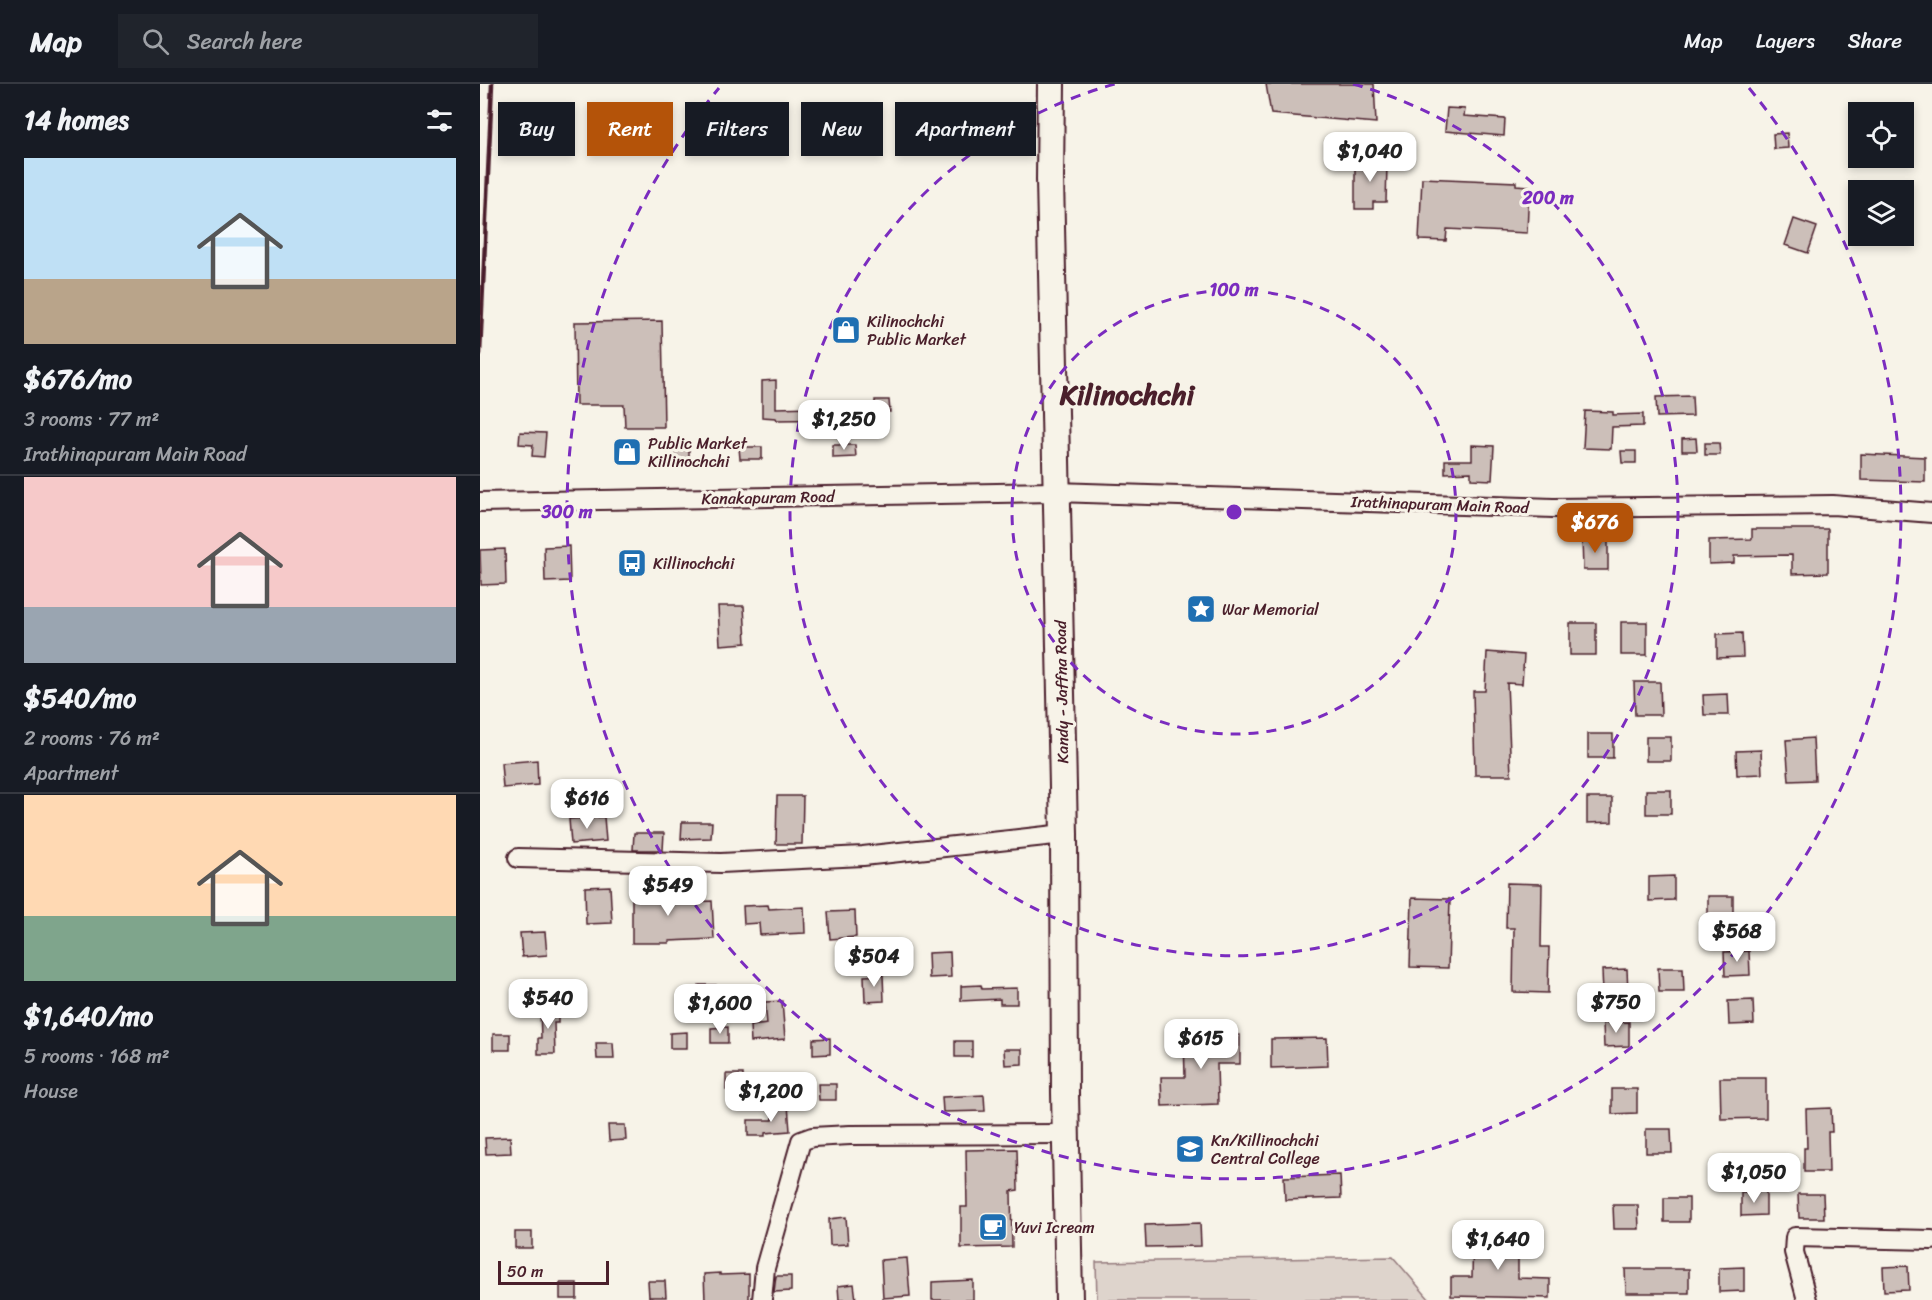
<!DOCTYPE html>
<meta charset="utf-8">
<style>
body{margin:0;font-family:Sriracha,sans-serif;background:#20242c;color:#f1f3f6;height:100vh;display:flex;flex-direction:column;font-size:22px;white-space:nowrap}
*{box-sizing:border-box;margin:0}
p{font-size:20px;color:#9ea1a6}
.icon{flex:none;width:33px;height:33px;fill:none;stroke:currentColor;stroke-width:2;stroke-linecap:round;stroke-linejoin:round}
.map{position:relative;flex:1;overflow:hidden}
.drawer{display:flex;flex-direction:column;background:#171b24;width:480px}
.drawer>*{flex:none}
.banner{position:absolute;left:18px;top:18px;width:570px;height:54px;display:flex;gap:12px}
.controls{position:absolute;left:1368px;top:18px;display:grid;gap:12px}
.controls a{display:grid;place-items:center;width:66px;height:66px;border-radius:0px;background:#171b24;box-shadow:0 3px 9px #0003;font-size:30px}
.scale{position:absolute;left:18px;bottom:15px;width:111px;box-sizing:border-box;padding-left:6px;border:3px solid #4a1f2b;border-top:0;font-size:16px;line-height:21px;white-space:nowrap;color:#4a1f2b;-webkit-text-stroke:4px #f7f3e8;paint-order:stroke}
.price{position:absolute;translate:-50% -51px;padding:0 14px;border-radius:12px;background:#fff;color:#222;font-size:20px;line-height:39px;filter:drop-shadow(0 2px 3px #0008)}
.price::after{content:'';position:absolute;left:50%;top:36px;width:18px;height:14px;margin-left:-9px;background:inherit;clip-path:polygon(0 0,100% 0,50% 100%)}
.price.current{background:#b45309;color:#fff}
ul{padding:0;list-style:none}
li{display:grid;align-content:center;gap:12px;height:318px;padding:0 24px}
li+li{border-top:2px solid #363941}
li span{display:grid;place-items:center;height:186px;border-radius:0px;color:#555}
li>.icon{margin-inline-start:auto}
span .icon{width:108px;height:108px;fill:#fffc;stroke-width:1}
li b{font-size:26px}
h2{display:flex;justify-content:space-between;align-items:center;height:72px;padding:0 24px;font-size:26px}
.chip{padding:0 21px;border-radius:0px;background:#171b24;box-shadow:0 3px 9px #0003;font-size:21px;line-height:54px}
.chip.current{background:#b45309;color:#fff}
header{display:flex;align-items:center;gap:36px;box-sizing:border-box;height:84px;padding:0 30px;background:#171b24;border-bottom:2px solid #363941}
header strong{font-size:28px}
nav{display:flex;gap:33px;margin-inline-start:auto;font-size:21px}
.search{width:420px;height:54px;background:#20242c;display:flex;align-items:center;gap:15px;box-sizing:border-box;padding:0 21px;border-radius:0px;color:#9ea1a6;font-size:22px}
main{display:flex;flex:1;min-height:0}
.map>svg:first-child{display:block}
</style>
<header>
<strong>Map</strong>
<div class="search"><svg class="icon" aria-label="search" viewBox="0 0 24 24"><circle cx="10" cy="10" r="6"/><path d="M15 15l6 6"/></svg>Search here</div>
<nav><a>Map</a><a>Layers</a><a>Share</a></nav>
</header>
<main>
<section class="drawer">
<h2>14 homes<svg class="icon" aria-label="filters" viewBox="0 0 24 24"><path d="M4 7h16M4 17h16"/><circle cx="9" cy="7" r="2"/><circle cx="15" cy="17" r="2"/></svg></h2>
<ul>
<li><span style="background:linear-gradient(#bfe0f5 65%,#b9a48a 0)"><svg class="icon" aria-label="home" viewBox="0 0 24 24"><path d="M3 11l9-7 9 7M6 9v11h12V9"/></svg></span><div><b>$676/mo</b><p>3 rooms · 77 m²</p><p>Irathinapuram Main Road</p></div></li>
<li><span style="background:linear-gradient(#f6c9c9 70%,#9aa5b1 0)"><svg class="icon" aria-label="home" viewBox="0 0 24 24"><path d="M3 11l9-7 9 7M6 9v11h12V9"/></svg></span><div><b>$540/mo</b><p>2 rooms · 76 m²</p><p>Apartment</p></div></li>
<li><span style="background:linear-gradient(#ffd9b3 65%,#7fa58c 0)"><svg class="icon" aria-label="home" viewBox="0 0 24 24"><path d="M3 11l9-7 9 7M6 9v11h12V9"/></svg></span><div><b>$1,640/mo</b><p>5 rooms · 168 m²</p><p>House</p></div></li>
</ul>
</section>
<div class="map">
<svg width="1452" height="1216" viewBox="0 0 1452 1216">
<rect width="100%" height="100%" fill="#f7f3e8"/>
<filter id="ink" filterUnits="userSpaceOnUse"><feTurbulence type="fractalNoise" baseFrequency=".0167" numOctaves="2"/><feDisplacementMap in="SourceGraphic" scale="12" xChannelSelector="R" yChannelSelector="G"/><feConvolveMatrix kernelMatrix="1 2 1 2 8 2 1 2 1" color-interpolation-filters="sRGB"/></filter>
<g filter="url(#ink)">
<path fill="#ded4cc" stroke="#947a7c" stroke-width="1.5" d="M913,1173L950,1216H617L616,1178Z"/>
<path fill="#ccbfb9" stroke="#4a1f2b" stroke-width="1.5" d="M786,0H894L896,39L791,30Z
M967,24L985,25L984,32L1025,35L1024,52L965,47Z
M1307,49L1308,64L1294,65L1293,50Z
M885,72H898V81H907L906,118H893V125H875V81H884Z
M942,94L1036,98V101L1049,102L1047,149L967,145L966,157L939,156Z
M1314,135L1337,143L1328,169L1305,161Z
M182,237L184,343H145L144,321H96L95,238Z
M296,296V324L370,322V335L297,336L296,334L282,333V297Z
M1212,312L1213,332L1177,333L1176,313Z
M395,316H409L410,328H395Z
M388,320V333H373V321Z
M1105,327L1133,328V331L1163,330V342L1132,343L1131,365L1103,364Z
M40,348L66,349L64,373L52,372L53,361L39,360Z
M1216,354L1217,367H1202V355Z
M1225,359H1239L1240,371H1225Z
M353,361H375L376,373L353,374Z
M992,361L1014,362L1012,396L991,395V388L965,389V376H992Z
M259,363H282V375H260Z
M187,366H209V378L187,379Z
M1141,367H1156V379H1142Z
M1381,370L1445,373V398L1381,396Z
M1272,445H1348V489L1312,490V471L1254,472V479L1229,480V456L1272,455Z
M1102,454H1128V486H1103Z
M89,462L90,497L65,498L64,463Z
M25,465L26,500L1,501L0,466Z
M238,522H264L266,559L240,561Z
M1141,538H1167V571H1141Z
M1090,539H1116V571H1090Z
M1262,549L1263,573L1237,574V550Z
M1007,568L1044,571L1042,600L1027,599L1031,691H995L993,607H1005Z
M1154,598H1180L1181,631H1155Z
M1248,610L1249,631H1224L1223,611Z
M1108,650H1133V674H1108Z
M1166,653H1191V677H1166Z
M1333,654L1335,696L1309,697L1306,656Z
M1281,666L1282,690L1257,691L1256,667Z
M57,676L58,701L23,704L21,679Z
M1166,706H1191V730H1166Z
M297,712H323L322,760H296Z
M1107,714H1132V738L1107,739Z
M124,733L126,757L91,760L89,735Z
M202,738H232L231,754L201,755Z
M154,749H184L183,766H153Z
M1194,792V816L1169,817V793Z
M152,799H189V819L232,817L234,855L189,857V859H152Z
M1027,799L1062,800L1061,863H1069L1068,909L1033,908L1034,844H1026Z
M130,802L132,839L106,840L105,803Z
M1228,812H1253V836H1228Z
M932,814L970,815L968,884L930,883Z
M288,821L289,825L324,823L325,849L280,851L279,839L264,840L263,822Z
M375,827L376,853L350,855L348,828Z
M65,848L67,871L42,873L40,849Z
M1269,867L1270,891L1245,892L1244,868Z
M470,868L471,893L449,894L448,869Z
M1178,884H1203L1204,908H1179Z
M1147,885L1148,909L1123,910L1122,886Z
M403,891L404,917L385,918L384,892Z
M219,901H236L237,917H220Z
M501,901L502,905L537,904V920H520V915L481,917V902Z
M1273,916L1274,940L1249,941L1248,917Z
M302,917L305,955L271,958L270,942L287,940L285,918Z
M78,923V939H74L75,970H58V954H61L60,924Z
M1149,938V962L1124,963L1123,939Z
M248,943V959H231V944Z
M207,948V964H190V949Z
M13,950H30V966H13Z
M760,951V980H737L738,1020L682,1022L681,993H705L704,952Z
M350,954V970L333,971V955Z
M847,954L848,982L791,984V955Z
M475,957H492V973H475Z
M116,959H133L134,975H117Z
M524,965H542V980L525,981Z
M246,990H263V1006H246Z
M1240,994H1286V1034L1241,1035Z
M338,1000H356V1016H339Z
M1132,1005H1157V1029L1132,1030Z
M504,1011L505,1027L463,1028L462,1013Z
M308,1021L310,1047L285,1049V1052H268V1036H293L292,1022Z
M1351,1024L1352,1048H1348L1349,1088H1324V1064H1327L1326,1025Z
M128,1041H145L146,1056L129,1057Z
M1166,1045H1191L1192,1069H1166Z
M30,1053L31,1069L6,1070L5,1054Z
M537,1065L538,1106L531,1107L532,1163L481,1164V1123H487L486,1066Z
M860,1091L861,1114L805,1116L804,1093Z
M1286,1107V1131L1261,1132V1108Z
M1318,1110H1343L1344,1134H1319Z
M1184,1114H1209V1138H1184Z
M1133,1121H1158L1159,1145H1134Z
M366,1133L368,1160L350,1161L349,1135Z
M720,1139L721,1162L666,1163L665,1141Z
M35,1148H52V1164H35Z
M993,1149H1038V1194L1070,1195V1214L971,1212V1193H992Z
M427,1174L430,1212L403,1214L401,1176Z
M1428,1182L1429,1206L1404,1207L1403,1183Z
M1264,1183V1207L1239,1208V1184Z
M1145,1185H1209V1209H1146Z
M240,1189V1191L269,1190V1216H225L224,1190Z
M296,1192H311V1207L294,1208Z
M493,1196V1216H452V1198Z
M168,1197H185L186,1213H169Z
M80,1199H97V1215H80Z
M374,1200L376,1216H359L358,1202Z"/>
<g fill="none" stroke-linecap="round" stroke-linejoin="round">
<g stroke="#4a1f2b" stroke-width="22">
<path id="minor" d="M0,418L576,408L1073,424L1353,421L1452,429
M38,774L241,779L383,772L584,750
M282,1216L285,1184L321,1057L332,1053L370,1051L586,1050
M1327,1216L1314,1168L1315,1153L1452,1156"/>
</g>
<g stroke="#4a1f2b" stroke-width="30">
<path id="highway" d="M571,0L570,95L584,750L585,1009L589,1216"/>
</g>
<use href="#minor" stroke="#f7f3e8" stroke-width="18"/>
<use href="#highway" stroke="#f7f3e8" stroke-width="26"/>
<path stroke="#4a1f2b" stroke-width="4.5" d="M0,270L12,0"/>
</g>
</g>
<g fill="none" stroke="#7b2cbf" stroke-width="3" stroke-dasharray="10 8">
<circle cx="754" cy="428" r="222"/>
<path d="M873 0A444 444 0 1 1 635 0"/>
<path d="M1269 4A667 667 0 1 1 239 4"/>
</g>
<defs>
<g id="shop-square" transform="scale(1.5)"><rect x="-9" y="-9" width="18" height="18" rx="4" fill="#1f6fb2" stroke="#f7f3e8"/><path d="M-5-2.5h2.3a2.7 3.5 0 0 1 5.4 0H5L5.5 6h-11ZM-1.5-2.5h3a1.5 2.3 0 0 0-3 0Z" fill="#fff"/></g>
<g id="bus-square" transform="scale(1.5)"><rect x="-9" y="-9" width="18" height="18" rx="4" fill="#1f6fb2" stroke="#f7f3e8"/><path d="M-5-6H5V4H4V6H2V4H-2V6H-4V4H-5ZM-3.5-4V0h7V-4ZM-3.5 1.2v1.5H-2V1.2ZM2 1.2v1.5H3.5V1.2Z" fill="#fff"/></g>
<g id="sight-square" transform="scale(1.5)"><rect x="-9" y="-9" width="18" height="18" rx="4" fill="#1f6fb2" stroke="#f7f3e8"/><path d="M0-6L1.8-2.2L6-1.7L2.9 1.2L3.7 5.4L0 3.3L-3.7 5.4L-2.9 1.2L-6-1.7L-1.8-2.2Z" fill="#fff"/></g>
<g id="school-square" transform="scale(1.5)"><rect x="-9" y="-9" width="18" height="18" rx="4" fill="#1f6fb2" stroke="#f7f3e8"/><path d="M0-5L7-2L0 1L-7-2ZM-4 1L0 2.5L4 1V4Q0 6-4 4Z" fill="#fff"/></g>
<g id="cafe-square" transform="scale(1.5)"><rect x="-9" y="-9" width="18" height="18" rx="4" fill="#1f6fb2" stroke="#f7f3e8"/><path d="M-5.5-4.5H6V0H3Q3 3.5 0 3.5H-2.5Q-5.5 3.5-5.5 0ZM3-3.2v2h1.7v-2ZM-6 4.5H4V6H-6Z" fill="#fff"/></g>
</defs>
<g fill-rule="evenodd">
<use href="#shop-square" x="366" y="246"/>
<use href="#shop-square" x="147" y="368"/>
<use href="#bus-square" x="152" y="479"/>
<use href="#sight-square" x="721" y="525"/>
<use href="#school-square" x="710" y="1065"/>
<use href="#cafe-square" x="513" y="1143"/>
</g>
<g text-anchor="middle" stroke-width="6" stroke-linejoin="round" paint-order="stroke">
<g font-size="16" fill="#4a1f2b" stroke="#f7f3e8" text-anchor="start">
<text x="387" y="243">Kilinochchi<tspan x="387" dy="18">Public Market</tspan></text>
<text x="168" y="365">Public Market<tspan x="168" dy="18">Killinochchi</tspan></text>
<text x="173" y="485">Killinochchi</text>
<text x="742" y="531">War Memorial</text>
<text x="731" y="1062">Kn/Killinochchi<tspan x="731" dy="18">Central College</tspan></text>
<text x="534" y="1149">Yuvi Icream</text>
</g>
<g font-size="16" fill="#4a1f2b" stroke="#f7f3e8">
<text transform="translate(288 413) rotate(-1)" y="6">Kanakapuram Road</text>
<text transform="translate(960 420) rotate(2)" y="6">Irathinapuram Main Road</text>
<text transform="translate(581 608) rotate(-91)" y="6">Kandy - Jaffna Road</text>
</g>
<g font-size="28" font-weight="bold" fill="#4a1f2b" stroke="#f7f3e8">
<text x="647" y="320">Kilinochchi</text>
</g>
</g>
<circle cx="754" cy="428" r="9" fill="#7b2cbf" stroke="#f7f3e8" stroke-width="3"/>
<g font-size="18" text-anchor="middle" font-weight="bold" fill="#7b2cbf" stroke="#f7f3e8" stroke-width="6" stroke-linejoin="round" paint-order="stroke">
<text x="1068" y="120">200 m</text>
<text x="754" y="212">100 m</text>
<text x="87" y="434">300 m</text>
</g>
</svg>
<div class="controls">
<a><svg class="icon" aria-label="locate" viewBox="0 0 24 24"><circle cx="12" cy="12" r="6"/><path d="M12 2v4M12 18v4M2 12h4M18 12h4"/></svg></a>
<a><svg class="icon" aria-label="layers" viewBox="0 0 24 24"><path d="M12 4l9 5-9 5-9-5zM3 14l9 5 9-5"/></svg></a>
</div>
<div class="scale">50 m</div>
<b class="price" style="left:890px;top:99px">$1,040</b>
<b class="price" style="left:364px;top:367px">$1,250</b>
<b class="price current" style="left:1115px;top:470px">$676</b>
<b class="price" style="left:107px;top:746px">$616</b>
<b class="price" style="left:188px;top:833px">$549</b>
<b class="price" style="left:1257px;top:879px">$568</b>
<b class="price" style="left:394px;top:904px">$504</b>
<b class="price" style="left:68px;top:946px">$540</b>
<b class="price" style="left:1136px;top:950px">$750</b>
<b class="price" style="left:240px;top:951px">$1,600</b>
<b class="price" style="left:721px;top:986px">$615</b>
<b class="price" style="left:291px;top:1039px">$1,200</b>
<b class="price" style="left:1274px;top:1120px">$1,050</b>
<b class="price" style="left:1018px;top:1187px">$1,640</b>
<div class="banner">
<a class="chip">Buy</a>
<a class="chip current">Rent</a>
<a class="chip">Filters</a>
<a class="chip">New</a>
<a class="chip">Apartment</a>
</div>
</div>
</main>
